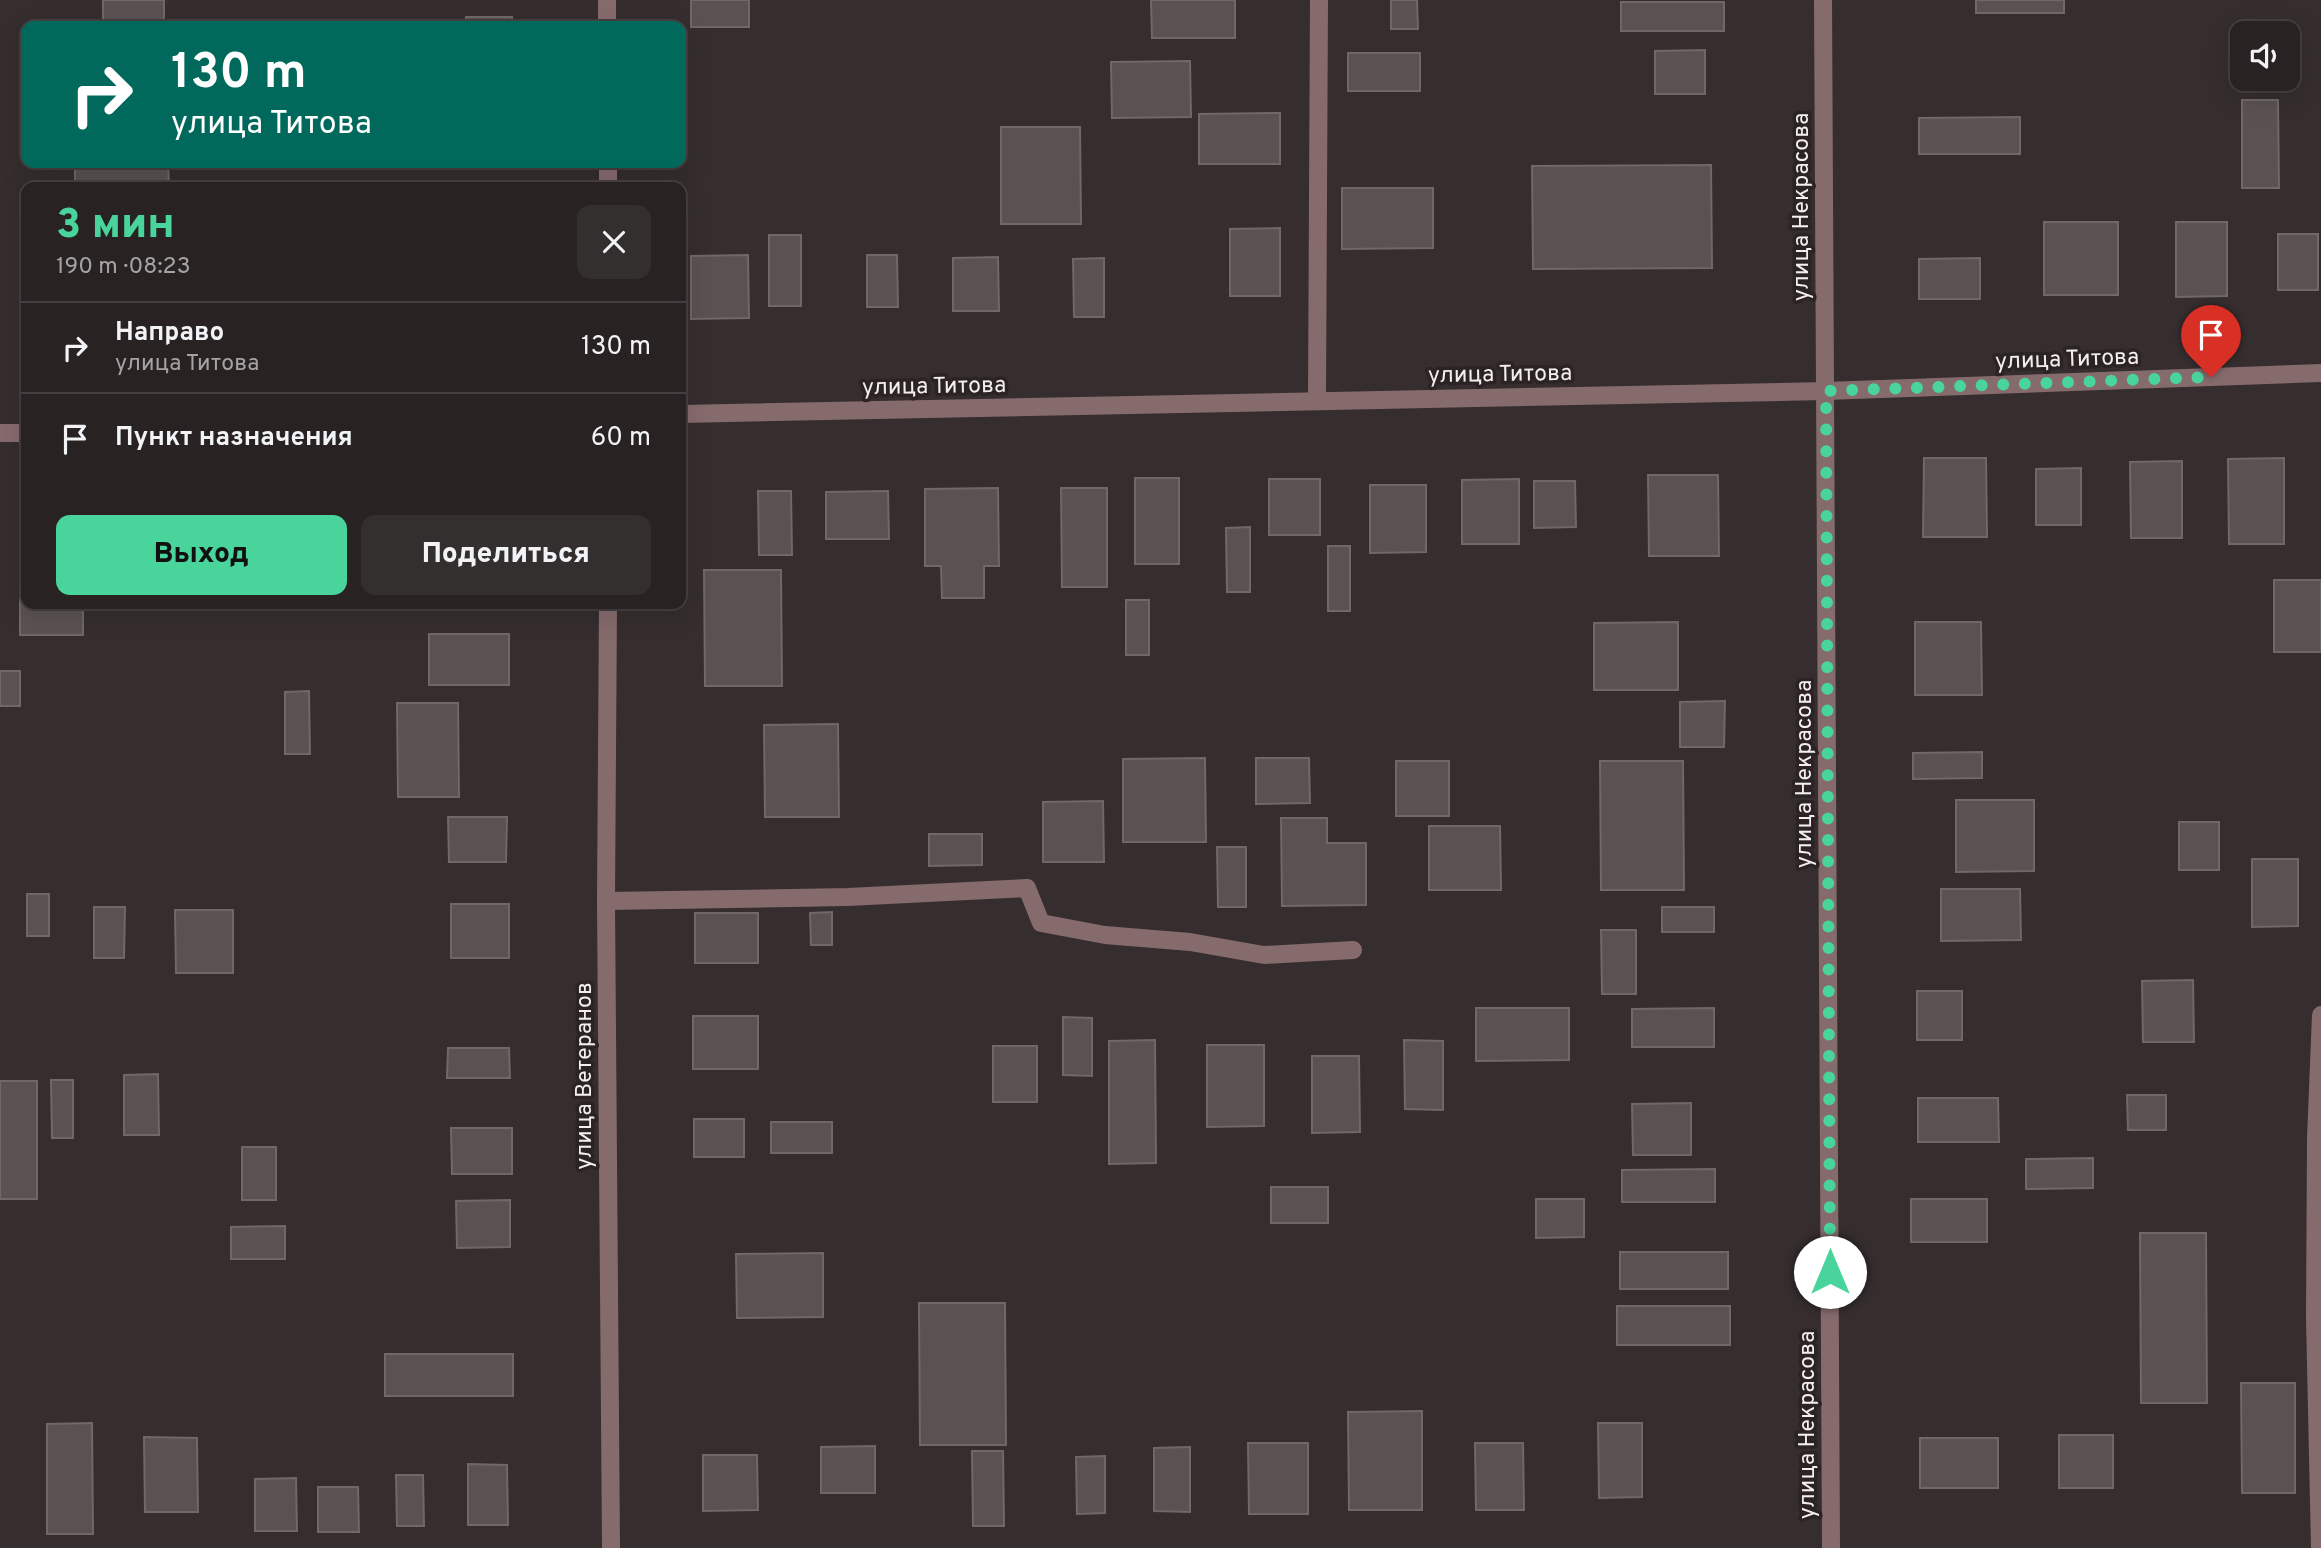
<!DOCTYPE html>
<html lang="ru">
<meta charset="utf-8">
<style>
body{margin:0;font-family:Overpass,sans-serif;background:#342f2f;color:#f1f3f6;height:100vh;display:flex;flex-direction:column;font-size:26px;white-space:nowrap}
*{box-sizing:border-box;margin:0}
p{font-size:23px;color:#a5a4a5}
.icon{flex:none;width:38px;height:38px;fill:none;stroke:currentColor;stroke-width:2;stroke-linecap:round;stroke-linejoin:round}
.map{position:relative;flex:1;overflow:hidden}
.sheet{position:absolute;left:21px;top:182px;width:665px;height:427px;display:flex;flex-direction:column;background:#282222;border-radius:14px;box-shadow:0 7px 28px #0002,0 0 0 2px #443f40}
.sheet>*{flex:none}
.banner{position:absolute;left:21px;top:21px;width:665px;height:147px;border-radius:14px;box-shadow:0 7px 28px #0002,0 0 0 2px #443f40;background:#00695c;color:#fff;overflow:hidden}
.controls{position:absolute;left:2230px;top:21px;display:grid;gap:14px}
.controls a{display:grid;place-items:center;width:70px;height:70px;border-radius:14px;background:#282222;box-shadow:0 7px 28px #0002,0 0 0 2px #443f40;font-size:35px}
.pin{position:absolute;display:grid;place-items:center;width:60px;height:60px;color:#fff;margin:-72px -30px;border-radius:50% 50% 50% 0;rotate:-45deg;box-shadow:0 0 7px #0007}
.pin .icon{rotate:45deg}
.me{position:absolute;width:77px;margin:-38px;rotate:0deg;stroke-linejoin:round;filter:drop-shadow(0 0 5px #0008)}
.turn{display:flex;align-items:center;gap:24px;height:147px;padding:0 35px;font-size:32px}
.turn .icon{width:91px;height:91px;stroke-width:2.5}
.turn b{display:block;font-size:49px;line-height:60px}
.round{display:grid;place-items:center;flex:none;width:74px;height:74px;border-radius:14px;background:#342f2f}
.head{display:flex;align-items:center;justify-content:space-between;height:119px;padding:0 35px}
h1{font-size:42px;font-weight:800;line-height:52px;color:#49d49c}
.primary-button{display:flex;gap:14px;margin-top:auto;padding:14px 35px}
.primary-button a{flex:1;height:80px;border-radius:14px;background:#49d49c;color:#111;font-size:28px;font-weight:800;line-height:80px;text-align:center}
.primary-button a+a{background:#342f2f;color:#f1f3f6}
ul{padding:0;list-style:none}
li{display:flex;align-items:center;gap:21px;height:91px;padding:0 35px;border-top:2px solid #443f40}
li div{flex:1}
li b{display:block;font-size:26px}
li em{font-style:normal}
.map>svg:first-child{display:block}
.building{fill:#5a5152;stroke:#706767;stroke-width:2}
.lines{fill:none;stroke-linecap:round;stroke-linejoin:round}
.lane{stroke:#866b6d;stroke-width:18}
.street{stroke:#866b6d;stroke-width:18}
.route{stroke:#49d49c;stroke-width:12;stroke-dasharray:0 21.6}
.labels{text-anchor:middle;stroke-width:7;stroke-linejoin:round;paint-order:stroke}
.street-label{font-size:23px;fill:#f4eeef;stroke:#2b2324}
</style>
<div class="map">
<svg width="2321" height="1548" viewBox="0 0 2321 1548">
<rect width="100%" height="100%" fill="#352d2e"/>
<g class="building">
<rect x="103" y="0" width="61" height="26"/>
<rect x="691" y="0" width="58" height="27"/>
<polygon points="1151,0 1235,0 1235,38 1152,38"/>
<polygon points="1391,0 1417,0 1418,29 1391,29"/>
<rect x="1976" y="0" width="88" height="13"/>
<rect x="1621" y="2" width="103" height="29"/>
<rect x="466" y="17" width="46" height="9"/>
<polygon points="1705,50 1705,94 1655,94 1655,51"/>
<rect x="1348" y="53" width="72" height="38"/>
<polygon points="1190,61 1191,117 1112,118 1111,62"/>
<polygon points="2242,100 2278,100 2279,188 2242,188"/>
<polygon points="1280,113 1280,164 1199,164 1199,114"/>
<polygon points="2020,117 2020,154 1919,154 1919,118"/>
<polygon points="1001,127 1080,127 1081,224 1001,224"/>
<polygon points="75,163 168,163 169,187 75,187"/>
<polygon points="1711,165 1712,268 1533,269 1532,166"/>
<polygon points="1342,188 1433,188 1433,248 1342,249"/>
<rect x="2044" y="222" width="74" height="73"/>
<polygon points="2176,222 2227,222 2227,296 2176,297"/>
<polygon points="1280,228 1280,296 1230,296 1230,229"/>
<rect x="2278" y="234" width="40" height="56"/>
<rect x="769" y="235" width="32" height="71"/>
<polygon points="748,255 749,318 691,319 691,256"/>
<polygon points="867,255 897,255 898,307 867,307"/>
<polygon points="998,257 999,311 953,311 953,258"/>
<polygon points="1104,258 1104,317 1074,317 1073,259"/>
<polygon points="1980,258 1980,299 1919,299 1919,259"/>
<polygon points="1924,458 1986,458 1987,537 1923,537"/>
<polygon points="2284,458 2284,544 2229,544 2228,459"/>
<polygon points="2182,461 2182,538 2131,538 2130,462"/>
<polygon points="2081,468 2081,525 2036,525 2036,469"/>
<polygon points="1648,475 1718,475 1719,556 1649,556"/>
<rect x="1135" y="478" width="44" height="86"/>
<rect x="1269" y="479" width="51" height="56"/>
<polygon points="1519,479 1519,544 1462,544 1462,480"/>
<polygon points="1534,481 1575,481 1576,527 1534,528"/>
<polygon points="1370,485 1426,485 1426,552 1370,553"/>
<polygon points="998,488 999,566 984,566 984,598 942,598 941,566 925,566 925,489"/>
<polygon points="1061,488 1107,488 1107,587 1062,587"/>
<polygon points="758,491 791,491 792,555 759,555"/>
<polygon points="888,491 889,539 826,539 826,492"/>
<polygon points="1250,527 1250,592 1227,592 1226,528"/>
<rect x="1328" y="546" width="22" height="65"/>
<polygon points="20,558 26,558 26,604 83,604 83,635 20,635"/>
<polygon points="704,570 781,570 782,686 705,686"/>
<rect x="2274" y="580" width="47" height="72"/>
<rect x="1126" y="600" width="23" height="55"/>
<polygon points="1678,622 1678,690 1594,690 1594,623"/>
<polygon points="1915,622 1981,622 1982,695 1915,695"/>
<rect x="429" y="634" width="80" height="51"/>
<rect x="0" y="671" width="20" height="35"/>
<polygon points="309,691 310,754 285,754 285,692"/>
<polygon points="1725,701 1724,747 1680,747 1680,702"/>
<polygon points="397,703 458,703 459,797 398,797"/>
<polygon points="838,724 839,817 765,817 764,725"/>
<polygon points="1982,752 1982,778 1913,779 1913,753"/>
<polygon points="1205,758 1206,842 1123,842 1123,759"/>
<polygon points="1256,758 1309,758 1310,803 1256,804"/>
<rect x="1396" y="761" width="53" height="55"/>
<polygon points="1600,761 1683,761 1684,890 1601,890"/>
<polygon points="1956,800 2034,800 2034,871 1956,872"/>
<polygon points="1103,801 1104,862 1043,862 1043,802"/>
<polygon points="448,817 507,817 506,862 449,862"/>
<polygon points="1281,818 1327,818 1327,843 1366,843 1366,905 1282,906"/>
<rect x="2179" y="822" width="40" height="48"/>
<polygon points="1429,826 1500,826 1501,890 1429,890"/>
<polygon points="929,834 982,834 982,865 929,866"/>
<polygon points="1217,847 1246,847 1246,907 1218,907"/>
<polygon points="2252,859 2298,859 2298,926 2252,927"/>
<polygon points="1941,889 2020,889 2021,940 1941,941"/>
<rect x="27" y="894" width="22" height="42"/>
<rect x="451" y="904" width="58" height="54"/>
<polygon points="94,907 125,907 124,958 94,958"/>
<rect x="1662" y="907" width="52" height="25"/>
<polygon points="175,910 233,910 233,973 176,973"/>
<polygon points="832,912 832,945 811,945 810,913"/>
<rect x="695" y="913" width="63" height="50"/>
<polygon points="1601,930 1636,930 1636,994 1602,994"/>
<polygon points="2193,980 2194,1042 2143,1042 2142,981"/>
<rect x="1917" y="991" width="45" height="49"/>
<polygon points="1476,1008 1569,1008 1569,1060 1476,1061"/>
<polygon points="1714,1008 1714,1047 1632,1047 1632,1009"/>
<rect x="693" y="1016" width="65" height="53"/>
<polygon points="1063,1017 1092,1018 1092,1076 1063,1075"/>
<polygon points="1155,1040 1156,1163 1109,1164 1109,1041"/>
<polygon points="1404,1040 1443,1041 1443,1110 1405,1109"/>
<polygon points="1207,1045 1264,1045 1264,1126 1207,1127"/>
<rect x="993" y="1046" width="44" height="56"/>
<polygon points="448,1048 509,1048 510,1078 447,1078"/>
<polygon points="1312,1056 1359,1056 1360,1132 1312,1133"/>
<polygon points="158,1074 159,1135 124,1135 124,1075"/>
<polygon points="51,1080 73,1080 73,1138 52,1138"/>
<rect x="0" y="1081" width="37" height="118"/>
<polygon points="2127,1095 2166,1095 2166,1130 2128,1130"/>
<polygon points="1918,1098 1998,1098 1999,1142 1918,1142"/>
<polygon points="1691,1103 1691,1155 1633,1155 1632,1104"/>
<rect x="694" y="1119" width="50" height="38"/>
<rect x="771" y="1122" width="61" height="31"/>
<polygon points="451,1128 512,1128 512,1174 452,1174"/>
<rect x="242" y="1147" width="34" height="53"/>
<polygon points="2093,1158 2093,1188 2026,1189 2026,1159"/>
<polygon points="1715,1169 1715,1202 1622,1202 1622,1170"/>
<rect x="1271" y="1187" width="57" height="36"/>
<polygon points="1536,1199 1584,1199 1584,1237 1536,1238"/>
<rect x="1911" y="1199" width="76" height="43"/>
<polygon points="510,1200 510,1247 457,1248 456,1201"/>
<polygon points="285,1226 285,1259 231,1259 231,1227"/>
<polygon points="2140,1233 2206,1233 2207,1403 2141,1403"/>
<rect x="1620" y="1252" width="108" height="37"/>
<polygon points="823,1253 823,1317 737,1318 736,1254"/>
<polygon points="919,1303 1005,1303 1006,1445 920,1445"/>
<rect x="1617" y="1306" width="113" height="39"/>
<rect x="385" y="1354" width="128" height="42"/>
<polygon points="2241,1383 2295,1383 2295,1493 2242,1493"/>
<polygon points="1422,1411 1422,1510 1349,1510 1348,1412"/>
<polygon points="92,1423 93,1534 47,1534 47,1424"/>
<polygon points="1598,1423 1642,1423 1642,1497 1599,1498"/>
<rect x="2059" y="1435" width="54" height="53"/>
<polygon points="144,1437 197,1438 198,1512 145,1512"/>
<rect x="1920" y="1438" width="78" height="50"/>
<polygon points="1248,1443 1308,1443 1308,1514 1249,1514"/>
<polygon points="1475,1443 1523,1443 1524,1510 1476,1510"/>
<polygon points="875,1446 875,1493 821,1493 821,1447"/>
<polygon points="1190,1447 1190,1512 1154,1511 1154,1448"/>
<polygon points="972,1451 1003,1451 1004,1526 973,1526"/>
<polygon points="703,1455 757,1455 758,1510 703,1511"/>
<polygon points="1105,1456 1105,1513 1077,1514 1076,1457"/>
<polygon points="468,1464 507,1465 508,1525 468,1525"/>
<polygon points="396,1475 423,1475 424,1526 397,1526"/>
<polygon points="296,1478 297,1531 255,1531 255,1479"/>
<polygon points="318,1487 358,1487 359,1532 318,1532"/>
</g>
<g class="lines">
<g class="lane">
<polyline points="1317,401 1319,0"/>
<polyline points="606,901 848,897 1027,888 1041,923 1105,935 1190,942 1264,955 1353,950"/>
<polyline points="2320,1548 2315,1318 2316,1138 2321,1015"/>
</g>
<g class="street">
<polyline points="607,0 607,26"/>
<polyline points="1823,0 1831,1548"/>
<polyline points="608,163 608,187"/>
<polyline points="681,414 1826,391 2321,373"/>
<polyline points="0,433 26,433"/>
<polyline points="608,604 606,901 611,1548"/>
</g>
</g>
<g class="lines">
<polyline class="route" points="1830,1272 1826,391 2211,377"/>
</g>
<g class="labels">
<g class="street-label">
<text transform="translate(1800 207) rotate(-90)" y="8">улица Некрасова</text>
<text transform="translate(2067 358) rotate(-2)" y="8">улица Титова</text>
<text transform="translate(1500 373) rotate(-1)" y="8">улица Титова</text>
<text transform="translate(934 385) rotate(-1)" y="8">улица Титова</text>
<text transform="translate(1803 774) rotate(-90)" y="8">улица Некрасова</text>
<text transform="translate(583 1076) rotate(-90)" y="8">улица Ветеранов</text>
<text transform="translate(1806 1425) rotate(-90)" y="8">улица Некрасова</text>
</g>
</g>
</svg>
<div class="controls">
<a><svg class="icon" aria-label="sound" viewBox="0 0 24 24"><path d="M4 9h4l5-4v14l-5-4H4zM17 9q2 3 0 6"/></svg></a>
</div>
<div class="pin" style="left:2211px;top:377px;background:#d93025"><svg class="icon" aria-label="arrive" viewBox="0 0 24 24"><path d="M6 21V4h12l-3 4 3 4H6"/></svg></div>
<svg class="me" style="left:1830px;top:1272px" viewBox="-20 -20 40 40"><circle r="19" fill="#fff"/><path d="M0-13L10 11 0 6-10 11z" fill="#49d49c"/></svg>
<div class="banner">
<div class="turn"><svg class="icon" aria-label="right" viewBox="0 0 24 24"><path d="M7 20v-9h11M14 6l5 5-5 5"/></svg><div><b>130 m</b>улица Титова</div></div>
</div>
<section class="sheet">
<div class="head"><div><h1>3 мин</h1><p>190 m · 08:23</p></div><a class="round"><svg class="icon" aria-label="close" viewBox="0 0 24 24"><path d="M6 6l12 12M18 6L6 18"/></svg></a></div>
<ul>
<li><svg class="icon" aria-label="right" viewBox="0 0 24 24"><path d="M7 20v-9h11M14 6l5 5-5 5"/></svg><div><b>Направо</b><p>улица Титова</p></div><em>130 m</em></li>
<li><svg class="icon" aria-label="arrive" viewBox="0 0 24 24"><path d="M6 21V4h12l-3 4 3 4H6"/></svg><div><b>Пункт назначения</b></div><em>60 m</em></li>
</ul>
<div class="primary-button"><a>Выход</a><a>Поделиться</a></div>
</section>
</div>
